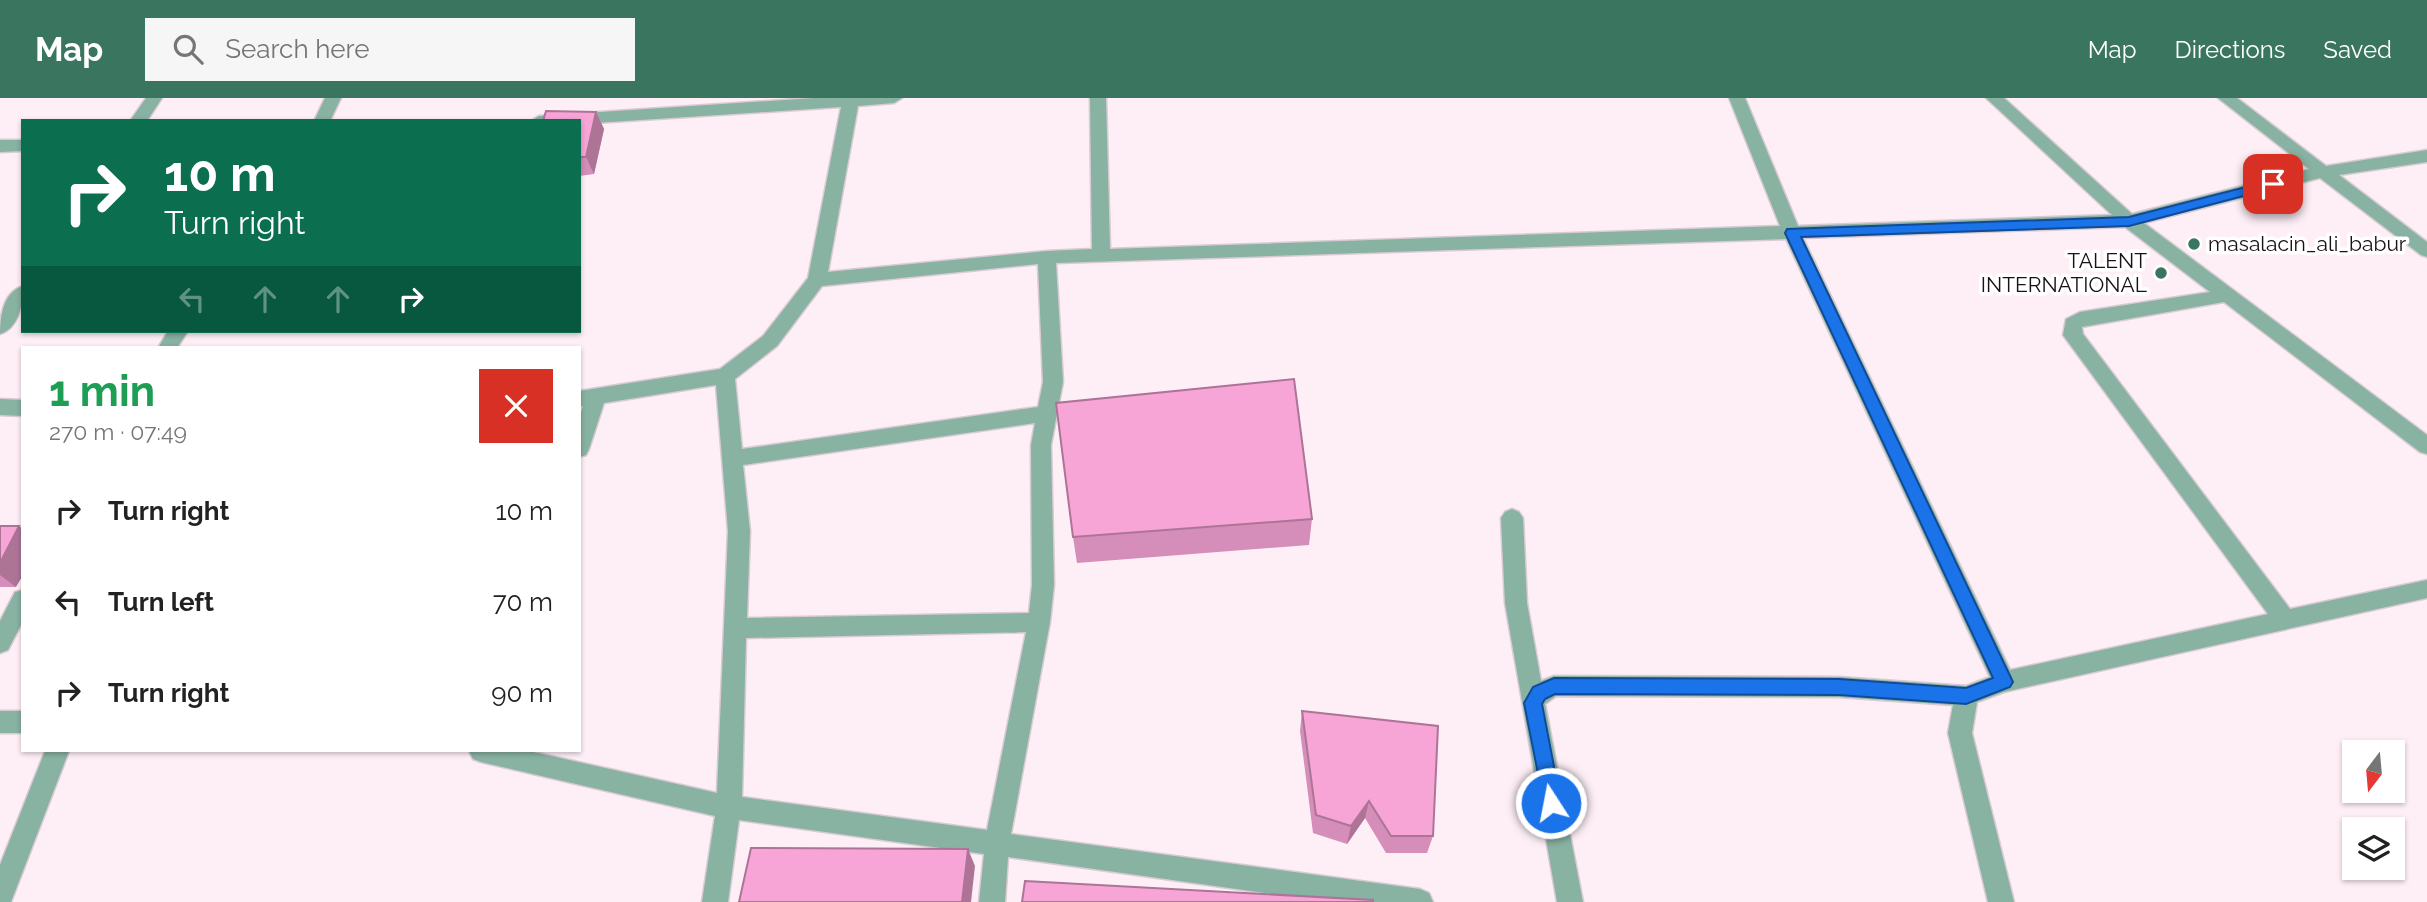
<!DOCTYPE html>
<meta charset="utf-8">
<style>
body{margin:0;font-family:Raleway,sans-serif;background:#f6f6f6;color:#222;height:100vh;display:flex;flex-direction:column;font-size:26px;white-space:nowrap}
*{box-sizing:border-box;margin:0}
p{font-size:23px;color:#767676}
.icon{flex:none;width:38px;height:38px;fill:none;stroke:currentColor;stroke-width:2;stroke-linecap:round;stroke-linejoin:round}
.map{position:relative;flex:1;overflow:hidden}
.panel{position:absolute;left:21px;top:248px;width:560px;height:406px;display:flex;flex-direction:column;background:#fff;border-radius:0px;box-shadow:0 2px 5px #0004}
.panel>*{flex:none}
.top-card{position:absolute;left:21px;top:21px;width:560px;height:214px;border-radius:0px;box-shadow:0 2px 5px #0004;background:#0b6e4f;color:#fff;overflow:hidden}
.needle{width:46px;rotate:196deg}
.controls{position:absolute;left:2342px;top:642px;display:grid;gap:14px}
.controls a{display:grid;place-items:center;width:63px;height:63px;border-radius:0px;background:#fff;box-shadow:0 2px 5px #0004;font-size:35px}
.pin{position:absolute;display:grid;place-items:center;width:60px;height:60px;color:#fff;margin:-30px;border-radius:14px;box-shadow:0 4px 10px #0006}
.me{position:absolute;width:77px;margin:-38px;rotate:349deg;stroke-linejoin:round;filter:drop-shadow(0 0 5px #0008)}
.turn{display:flex;align-items:center;gap:24px;height:147px;padding:0 28px;font-size:32px}
.turn .icon{width:91px;height:91px;stroke-width:2.5}
.turn b{display:block;font-size:49px;line-height:60px}
.lanes{display:flex;align-items:center;height:66px;padding:0 28px;background:#0003;justify-content:center;gap:35px;direction:ltr}
.lanes .off{opacity:.35}
.round{display:grid;place-items:center;flex:none;width:74px;height:74px;border-radius:0px;background:#f6f6f6}
.headline{display:flex;align-items:center;justify-content:space-between;height:119px;padding:0 28px}
h1{font-size:42px;font-weight:700;line-height:52px;color:#1e9e55}
ul{padding:0;list-style:none}
li{display:flex;align-items:center;gap:21px;height:91px;padding:0 28px}
li div{flex:1}
li b{display:block;font-size:26px}
li em{font-style:normal}
header{display:flex;align-items:center;gap:42px;box-sizing:border-box;height:98px;padding:0 35px;background:#3a755f;color:#fff}
header strong{font-size:33px}
nav{display:flex;gap:38px;margin-inline-start:auto;font-size:24px}
.search{width:490px;height:63px;background:#f6f6f6;display:flex;align-items:center;gap:18px;box-sizing:border-box;padding:0 24px;border-radius:0px;color:#767676;font-size:26px}
.map>svg:first-child{display:block}
.lines{fill:none;stroke-linecap:round;stroke-linejoin:round}
.minor-casing{stroke:#d9cbd3;stroke-width:3}
.minor{fill:#88b2a1;fill-rule:evenodd}
.wall{fill:#d48eb9}
.shaded-wall{fill:#ad7496}
.building{fill:#f7a5d7;stroke:#ad7496;stroke-width:2}
.route{fill:#1a73e8;stroke:#114b97;stroke-width:2}
.poi-dot{fill:#3a755f;stroke:#fff;stroke-width:2.5}
.labels{text-anchor:middle;stroke-width:7;stroke-linejoin:round;paint-order:stroke}
.poi-label{font-size:21px;fill:#181115;stroke:#fff;text-anchor:start}
</style>
<header>
<strong>Map</strong>
<div class="search"><svg class="icon" aria-label="search" viewBox="0 0 24 24"><circle cx="10" cy="10" r="6"/><path d="M15 15l6 6"/></svg>Search here</div>
<nav><a>Map</a><a>Directions</a><a>Saved</a></nav>
</header>
<div class="map">
<svg width="2427" height="804" viewBox="0 0 2427 804">
<rect width="100%" height="100%" fill="#feeff7"/>
<g class="lines">
<defs>
<g id="minor">
<polygon points="146,0 162,0 147,23 130,23"/>
<polygon points="325,0 341,0 330,23 314,23"/>
<path d="M814,0H902L894,5L858,8L828,174L1047,153L1092,151L1090,0H1106L1110,151L1780,128L1729,0H1745L1798,128L2112,117L1986,0H2004L2132,116L2309,71L2218,0H2237L2326,68L2427,52V64L2339,77L2427,144V159L2421,157L2320,80L2144,125L2427,337V356L2420,354L2224,204L2082,229L2083,236L2290,511L2427,482V500L2004,594L1977,604L1972,635L2014,804H1988L1948,635L1953,607L1839,599L1556,598L1545,606L1583,804H1557L1505,505L1501,420L1505,414L1512,411L1519,414L1523,420L1527,505L1541,583L1554,578L1839,579L1966,588L1990,579L1786,141L1056,165L1063,284L1051,347L1054,487L1050,524L1011,736L1420,791L1429,795L1433,804H1329L1008,759L1005,804H979L984,756L739,722L728,804H702L715,718L481,664L473,661L469,653H529L717,695L728,433L716,287L604,305L589,351L586,357L579,359V320L583,308L579,309V293L720,271L763,238L808,180L841,9L579,26V23H531L539,18ZM2125,129L2210,194L2080,214L2066,221L2063,237L2268,516L2010,572L1803,140ZM1038,166L1043,284L1038,309L742,351L735,281L777,248L822,188ZM1035,325L1031,347L1032,487L1029,515L747,520L750,433L743,367ZM1026,534L987,732L742,699L746,540Z"/>
<polygon points="0,42 23,42 23,53 0,54"/>
<path d="M23,188C23,206 19,230 0,236C0,219 3,194 23,188Z"/>
<polygon points="168,233 188,233 177,250 158,250"/>
<polygon points="0,301 23,302 23,318 0,317"/>
<polygon points="23,492 23,523 8,552 0,555 0,523 15,494"/>
<rect x="0" y="613" width="23" height="22"/>
<polygon points="45,653 69,653 11,804 0,804 0,767"/>
</g>
</defs>
<use href="#minor" class="minor-casing"/>
<use href="#minor" class="minor"/>
</g>
<g class="wall">
<polygon points="596,14 604,31 594,76 579,78 579,23"/>
<polygon points="1312,421 1309,447 1077,465 1073,439"/>
<polygon points="0,428 16,489 0,489"/>
<polygon points="1302,613 1433,738 1427,755 1386,755 1365,720 1347,746 1313,735 1300,633"/>
</g>
<g class="shaded-wall">
<polygon points="596,14 604,31 594,76 586,59"/>
<polygon points="19,428 23,431 23,477 16,489 0,477 0,465"/>
<polygon points="1369,703 1365,720 1347,746 1351,728"/>
<polygon points="968,751 975,768 971,804 962,804"/>
</g>
<g class="building">
<polygon points="546,13 596,14 586,59 579,59 579,23 543,23"/>
<polygon points="1294,281 1312,421 1073,439 1056,305"/>
<polygon points="0,428 19,428 0,465"/>
<polygon points="1302,613 1438,628 1433,738 1391,738 1369,703 1351,728 1316,717"/>
<polygon points="751,750 968,751 962,804 739,804"/>
<polygon points="1025,783 1373,802 1373,804 1022,804"/>
</g>
<polygon class="route" points="2273,82 2278,83 2278,89 2129,128 1801,139 2013,584 2010,589 1966,606 1839,597 1555,596 1545,601 1542,606 1561,705 1558,711 1551,713 1545,711 1524,605 1533,589 1554,580 1839,581 1966,590 1993,580 1785,135 1787,131 2129,119"/>
<g class="poi-dot">
<circle cx="2194" cy="146" r="7"/>
<circle cx="2161" cy="175" r="7"/>
</g>
<g class="labels">
<g class="poi-label">
<text x="2208" y="153">masalacin_ali_babur</text>
<text x="2147" y="170" text-anchor="end">TALENT<tspan x="2147" dy="24">INTERNATIONAL</tspan></text>
</g>
</g>
</svg>
<div class="controls">
<a><svg class="needle" viewBox="-14 -14 28 28"><path d="M0-13l5 13h-10z" fill="#e53935"/><path d="M0 13l5-13h-10z" fill="#767676"/></svg></a>
<a><svg class="icon" aria-label="layers" viewBox="0 0 24 24"><path d="M12 4l9 5-9 5-9-5zM3 14l9 5 9-5"/></svg></a>
</div>
<div class="pin" style="left:2273px;top:86px;background:#d93025"><svg class="icon" aria-label="arrive" viewBox="0 0 24 24"><path d="M6 21V4h12l-3 4 3 4H6"/></svg></div>
<svg class="me" style="left:1551px;top:705px" viewBox="-20 -20 40 40"><circle r="17" fill="#1a73e8" stroke="#fff" stroke-width="3"/><path d="M0-11L8 9 0 5-8 9z" fill="#fff"/></svg>
<div class="top-card">
<div class="turn"><svg class="icon" aria-label="right" viewBox="0 0 24 24"><path d="M7 20v-9h11M14 6l5 5-5 5"/></svg><div><b>10 m</b>Turn right</div></div>
<div class="lanes"><svg class="icon off" aria-label="left" viewBox="0 0 24 24"><path d="M17 20v-9H6M10 6l-5 5 5 5"/></svg><svg class="icon off" aria-label="ahead" viewBox="0 0 24 24"><path d="M12 20V5M6 11l6-6 6 6"/></svg><svg class="icon off" aria-label="ahead" viewBox="0 0 24 24"><path d="M12 20V5M6 11l6-6 6 6"/></svg><svg class="icon" aria-label="right" viewBox="0 0 24 24"><path d="M7 20v-9h11M14 6l5 5-5 5"/></svg></div>
</div>
<section class="panel">
<div class="headline"><div><h1>1 min</h1><p>270 m · 07:49</p></div><a class="round" style="background:#d93025;color:#fff"><svg class="icon" aria-label="close" viewBox="0 0 24 24"><path d="M6 6l12 12M18 6L6 18"/></svg></a></div>
<ul>
<li><svg class="icon" aria-label="right" viewBox="0 0 24 24"><path d="M7 20v-9h11M14 6l5 5-5 5"/></svg><div><b>Turn right</b></div><em>10 m</em></li>
<li><svg class="icon" aria-label="left" viewBox="0 0 24 24"><path d="M17 20v-9H6M10 6l-5 5 5 5"/></svg><div><b>Turn left</b></div><em>70 m</em></li>
<li><svg class="icon" aria-label="right" viewBox="0 0 24 24"><path d="M7 20v-9h11M14 6l5 5-5 5"/></svg><div><b>Turn right</b></div><em>90 m</em></li>
</ul>
</section>
</div>
